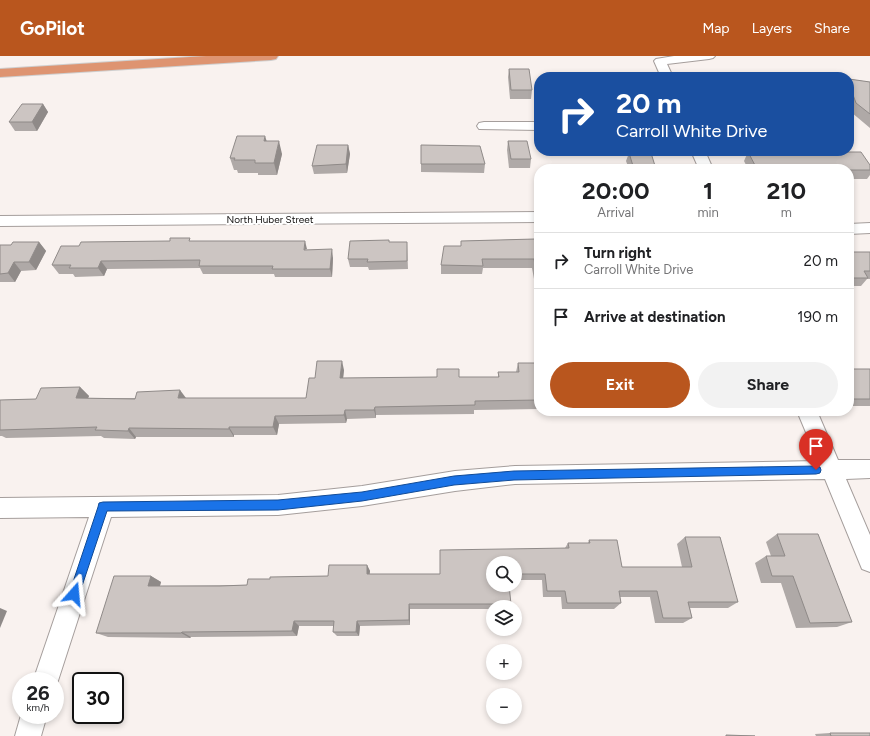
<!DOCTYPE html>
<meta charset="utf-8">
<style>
body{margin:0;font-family:Figtree,sans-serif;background:#f2f2f2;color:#202124;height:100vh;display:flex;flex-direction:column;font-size:15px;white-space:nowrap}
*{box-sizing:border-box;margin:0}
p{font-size:13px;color:#757577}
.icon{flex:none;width:22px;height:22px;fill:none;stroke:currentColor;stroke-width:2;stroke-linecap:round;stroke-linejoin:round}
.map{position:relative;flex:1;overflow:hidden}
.drawer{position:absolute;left:534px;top:108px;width:320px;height:252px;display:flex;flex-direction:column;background:#fff;border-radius:16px;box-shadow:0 2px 6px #0003}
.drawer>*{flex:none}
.top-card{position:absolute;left:534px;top:16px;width:320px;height:84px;border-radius:16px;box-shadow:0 2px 6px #0003;background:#1a4fa0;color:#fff;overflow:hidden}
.controls{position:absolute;left:486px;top:500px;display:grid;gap:8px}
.controls a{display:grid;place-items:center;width:36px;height:36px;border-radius:50%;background:#fff;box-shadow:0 2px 6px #0003;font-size:20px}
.speed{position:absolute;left:12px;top:616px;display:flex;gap:8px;font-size:20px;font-weight:700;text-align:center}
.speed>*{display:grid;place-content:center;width:52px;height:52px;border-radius:50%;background:#fff;box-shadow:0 2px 6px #0003;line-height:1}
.speed small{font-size:10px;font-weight:400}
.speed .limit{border:2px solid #111;border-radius:6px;background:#fff;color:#111}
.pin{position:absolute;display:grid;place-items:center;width:34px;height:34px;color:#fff;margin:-41px -17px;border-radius:50% 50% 50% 0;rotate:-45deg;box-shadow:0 0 4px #0007}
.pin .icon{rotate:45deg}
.me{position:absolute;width:44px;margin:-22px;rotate:18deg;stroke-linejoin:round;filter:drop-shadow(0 0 3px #0008)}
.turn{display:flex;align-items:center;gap:14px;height:84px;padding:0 16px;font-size:18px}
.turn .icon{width:52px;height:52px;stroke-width:2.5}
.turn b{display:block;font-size:28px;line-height:34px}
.eta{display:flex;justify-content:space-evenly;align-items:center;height:68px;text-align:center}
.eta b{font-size:24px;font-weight:700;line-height:28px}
.primary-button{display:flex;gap:8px;margin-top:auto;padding:8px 16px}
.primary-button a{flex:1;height:46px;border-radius:24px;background:#b9561e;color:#fff;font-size:16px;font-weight:700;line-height:46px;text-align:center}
.primary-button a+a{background:#f2f2f2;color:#202124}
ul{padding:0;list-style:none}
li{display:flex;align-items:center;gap:12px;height:56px;padding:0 16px;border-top:1px solid #e0e0e0}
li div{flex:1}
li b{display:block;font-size:15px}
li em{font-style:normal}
header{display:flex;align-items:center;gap:24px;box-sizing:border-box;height:56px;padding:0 20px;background:#b9561e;color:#fff}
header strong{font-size:19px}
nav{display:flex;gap:22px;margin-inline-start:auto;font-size:14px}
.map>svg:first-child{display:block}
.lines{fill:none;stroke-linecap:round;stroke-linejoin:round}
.street-casing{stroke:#a59e9c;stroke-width:2}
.highway-casing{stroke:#cfcfcf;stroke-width:2}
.street{fill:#fff;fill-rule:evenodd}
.highway{fill:#de9471;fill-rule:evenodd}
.wall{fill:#afa9a7}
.shaded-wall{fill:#8f8a88}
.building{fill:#ccc5c2;stroke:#8f8a88}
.route{fill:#1a73e8;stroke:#114b97}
.labels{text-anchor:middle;stroke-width:4;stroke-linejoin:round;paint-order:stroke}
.far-street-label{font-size:10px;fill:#110f0e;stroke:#fff}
</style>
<header>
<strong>GoPilot</strong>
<nav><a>Map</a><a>Layers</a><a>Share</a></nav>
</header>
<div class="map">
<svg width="870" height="680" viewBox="0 0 870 680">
<rect width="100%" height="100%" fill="#f9f2ef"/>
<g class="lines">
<defs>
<g id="street">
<polygon points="674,0 715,0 713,2 709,3 667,8 673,21 661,21 654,5 656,3"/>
<polygon points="484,66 539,66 539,74 479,73 477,70 479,67"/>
<polygon points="691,95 705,95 713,113 699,113"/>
<polygon points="539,156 539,166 0,170 0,160"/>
<polygon points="870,167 870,177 849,178 849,168"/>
<polygon points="797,355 817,355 838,404 870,404 870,422 846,423 870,479 870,516 862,513 825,423 515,428 455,435 362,450 278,459 111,461 55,634 55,625 33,625 89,461 0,462 0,442 278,439 362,430 455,415 515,410 818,405"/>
<polygon points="21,659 47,659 41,680 15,680"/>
</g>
<polygon id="highway" points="206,0 278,0 276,3 271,4 0,21 0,13"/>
</defs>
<use href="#street" class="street-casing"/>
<use href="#highway" class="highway-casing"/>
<use href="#street" class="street"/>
<use href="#highway" class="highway"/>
</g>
<g class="wall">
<polygon points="509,13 532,34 531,43 510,43 508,21"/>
<polygon points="849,23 870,26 870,72 851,56 849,51"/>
<polygon points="43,48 48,56 37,75 15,75 9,66"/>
<polygon points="267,85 282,98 277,119 258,119 258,117 238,117 237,114 234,114 230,102"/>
<polygon points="508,85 531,103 530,112 509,112 507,94"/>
<polygon points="348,89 350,98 347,117 314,118 312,110"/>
<polygon points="748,96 870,109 870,119 867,123 849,123 849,113 748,113 744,105"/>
<polygon points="629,97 656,113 629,113 626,105"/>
<polygon points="421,108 485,108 484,117 421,116"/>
<polygon points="535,181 539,181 539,223 534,223 532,212 483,212 482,218 441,218 441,209 461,190 461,185 534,183"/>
<polygon points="191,185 307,194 333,202 332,221 275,221 274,218 203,218 200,212 107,213 104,220 75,221 73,218 59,218 52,209 79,190"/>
<polygon points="39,186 46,195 36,214 21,215 15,226 0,226 0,189 11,189"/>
<polygon points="389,186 407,186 408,213 369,214 368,211 350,211 348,203"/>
<polygon points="849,196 870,196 870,223 867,223 861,230 849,230"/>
<polygon points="518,307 539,307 539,353 474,354 474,358 376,359 376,362 347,363 346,367 279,368 277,379 234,379 234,381 136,381 135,383 104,382 101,380 6,382 2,380 0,380 0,344 36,343 80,331 89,340 88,342 306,342 315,322 344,314 343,322 498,321 498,316 516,316"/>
<rect x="849" y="313" width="21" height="37"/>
<polygon points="777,478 852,566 837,571 796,572 781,527 761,527 755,507 766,500 771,500 766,486"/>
<polygon points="685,481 738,546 728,552 690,552 692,562 683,567 655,567 650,541 620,541 621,547 614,553 562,553 561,541 543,541 542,524 515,524 515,507 493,507 511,548 509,551 493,551 493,553 410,553 410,569 360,570 359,580 337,580 333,576 334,570 299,570 297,580 191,581 190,582 108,581 96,577 151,520 161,526 160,530 247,529 270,523 328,520 367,509 370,515 369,518 440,518 565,492 568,487 588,487 589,484 622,511 682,511 677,488"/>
<polygon points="830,677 870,680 816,680 815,678"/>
</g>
<g class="shaded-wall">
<polygon points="43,48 48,56 37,75 32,66"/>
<polygon points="265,80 269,92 264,85"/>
<polygon points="279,85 282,98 277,119 274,107"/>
<polygon points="348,89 350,98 347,117 346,108"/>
<polygon points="305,185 307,193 304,194"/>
<polygon points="39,186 46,195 36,214 29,206"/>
<polygon points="332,193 333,202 332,221 330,213"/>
<polygon points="101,205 107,213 104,220 98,212"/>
<polygon points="14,206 21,215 15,226 8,217"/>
<polygon points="342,305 344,314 342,331 340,322"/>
<polygon points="80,331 89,340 84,351 76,342"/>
<polygon points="180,334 186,342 178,342"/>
<polygon points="375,351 376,359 376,362 374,354"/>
<polygon points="345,354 347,363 346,367 344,359"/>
<polygon points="275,360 279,368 277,379 273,371"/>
<polygon points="229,371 234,379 234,381 229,373"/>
<polygon points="129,372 136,381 135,383 128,375"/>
<polygon points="367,509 370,515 369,525 367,518"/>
<polygon points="151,520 161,526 158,536 148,530"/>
<polygon points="409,548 410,553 410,569 409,564"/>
<polygon points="0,552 7,555 0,572"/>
<polygon points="294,565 299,570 297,580 292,575"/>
<polygon points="357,565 360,570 359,580 356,576"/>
<polygon points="182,576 191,581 190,582 181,577"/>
</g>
<g class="building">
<polygon points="509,13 529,13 532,34 511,34"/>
<polygon points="849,23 870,26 870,58 856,47 849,28"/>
<polygon points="22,48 43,48 32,66 9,66"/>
<polygon points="237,80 265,80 264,85 279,85 274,107 255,107 255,104 234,104 235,102 230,102"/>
<polygon points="508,85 527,85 531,103 511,103"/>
<polygon points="317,89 348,89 346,108 312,110"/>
<polygon points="421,89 480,90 485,108 421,108"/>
<polygon points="748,96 861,96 870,109 870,114 849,114 849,113 757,113"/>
<polygon points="629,97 651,97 656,113 634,113"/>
<polygon points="535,181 539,181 539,215 536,215 534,203 482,203 483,210 441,209 444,190 461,190 461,185 535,183"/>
<polygon points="170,182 190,182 189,185 305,185 304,194 332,193 330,213 272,213 273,210 199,210 200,204 101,205 98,212 69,212 71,209 52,209 61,190 79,190 81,186 170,185"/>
<polygon points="389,184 389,186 407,186 407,205 367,206 368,203 348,203 350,185"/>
<polygon points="13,186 39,186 29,206 14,206 8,217 0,218 0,189 11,189"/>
<polygon points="849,196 870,196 870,215 864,215 868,222 849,222"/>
<polygon points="317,305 342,305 340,322 437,321 437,313 459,313 459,321 499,321 498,316 519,316 518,307 539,307 539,344 475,345 475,349 375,351 374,354 345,354 344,359 275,360 273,371 229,371 229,373 129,372 128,375 95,374 97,371 0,374 0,344 36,343 41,332 80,331 76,342 135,343 137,336 180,334 178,342 306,342 309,322 315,322"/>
<polygon points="849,313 870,313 870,343 852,343 849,336"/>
<polygon points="777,478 818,478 852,566 810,567 793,520 772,520 766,500 785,500"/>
<polygon points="685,481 720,481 738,546 688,546 692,562 663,562 657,535 619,535 621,547 567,547 565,535 547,535 545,518 515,518 515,507 493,507 493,529 509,529 511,548 409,548 409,564 357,565 356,576 333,576 334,565 294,565 292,575 182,576 181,577 96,577 114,520 151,520 148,530 220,530 247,529 248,523 270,523 270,521 328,520 329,509 367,509 367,518 440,518 440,494 569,492 568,487 590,487 589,484 617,484 622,511 692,511"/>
<polygon points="830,677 870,677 870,680 831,680"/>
<polygon points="726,679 755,680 726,680"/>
</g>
<polygon class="route" points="816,410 820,411 821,414 820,417 816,418 514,424 454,429 362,445 278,454 107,455 78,542 74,543 70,542 69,538 98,451 99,447 103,446 278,444 362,436 454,420 514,415"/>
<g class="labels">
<g class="far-street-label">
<text x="270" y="167">North Huber Street</text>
</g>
</g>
</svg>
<div class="controls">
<a><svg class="icon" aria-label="search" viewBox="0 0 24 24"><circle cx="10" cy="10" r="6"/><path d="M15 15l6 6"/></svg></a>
<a><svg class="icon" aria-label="layers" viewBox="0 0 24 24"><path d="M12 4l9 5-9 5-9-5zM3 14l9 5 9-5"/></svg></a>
<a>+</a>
<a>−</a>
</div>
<div class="speed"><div>26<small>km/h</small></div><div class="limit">30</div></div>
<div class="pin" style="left:816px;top:414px;background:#d93025"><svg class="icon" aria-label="arrive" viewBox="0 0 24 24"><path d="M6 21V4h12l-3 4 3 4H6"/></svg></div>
<svg class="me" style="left:74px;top:538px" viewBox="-20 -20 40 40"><path d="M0-17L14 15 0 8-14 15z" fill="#1a73e8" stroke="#fff" stroke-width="4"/></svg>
<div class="top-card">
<div class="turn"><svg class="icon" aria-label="right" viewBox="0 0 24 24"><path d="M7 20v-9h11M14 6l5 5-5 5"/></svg><div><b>20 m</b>Carroll White Drive</div></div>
</div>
<section class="drawer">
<div class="eta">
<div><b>20:00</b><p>Arrival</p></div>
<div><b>1</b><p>min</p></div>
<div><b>210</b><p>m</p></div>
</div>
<ul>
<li><svg class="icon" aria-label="right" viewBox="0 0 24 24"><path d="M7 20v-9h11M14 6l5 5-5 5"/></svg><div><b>Turn right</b><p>Carroll White Drive</p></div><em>20 m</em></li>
<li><svg class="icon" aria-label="arrive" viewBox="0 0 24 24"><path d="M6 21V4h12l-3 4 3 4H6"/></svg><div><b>Arrive at destination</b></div><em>190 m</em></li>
</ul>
<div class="primary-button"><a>Exit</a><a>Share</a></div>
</section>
</div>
